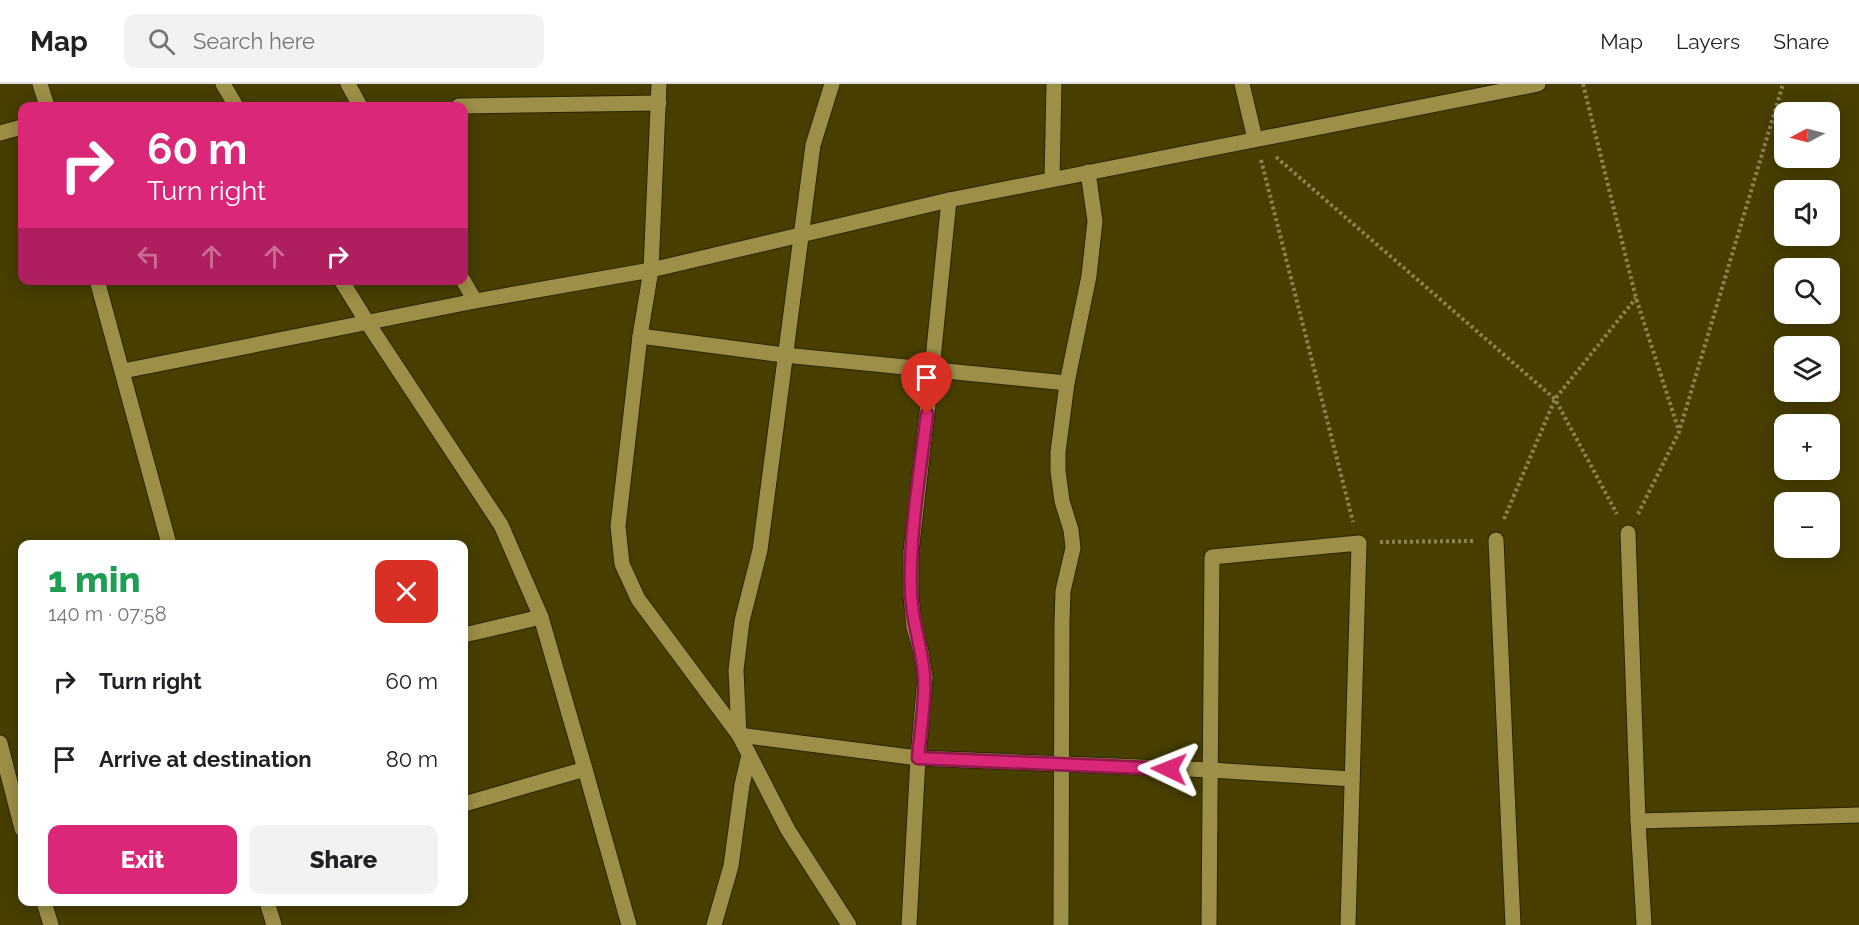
<!DOCTYPE html>
<meta charset="utf-8">
<style>
body{margin:0;font-family:Raleway,sans-serif;background:#f2f2f2;color:#202124;height:100vh;display:flex;flex-direction:column;font-size:22px;white-space:nowrap}
*{box-sizing:border-box;margin:0}
p{font-size:20px;color:#757577}
.icon{flex:none;width:33px;height:33px;fill:none;stroke:currentColor;stroke-width:2;stroke-linecap:round;stroke-linejoin:round}
.map{position:relative;flex:1;overflow:hidden}
.details{position:absolute;left:18px;top:456px;width:450px;height:366px;display:flex;flex-direction:column;background:#fff;border-radius:12px;box-shadow:0 3px 15px #0003}
.details>*{flex:none}
.guide{position:absolute;left:18px;top:18px;width:450px;height:183px;border-radius:12px;box-shadow:0 3px 15px #0003;background:#db2777;color:#fff;overflow:hidden}
.needle{width:39px;rotate:263deg}
.buttons{position:absolute;left:1774px;top:18px;display:grid;gap:12px}
.buttons a{display:grid;place-items:center;width:66px;height:66px;border-radius:12px;background:#fff;box-shadow:0 3px 15px #0003;font-size:30px}
.pin{position:absolute;display:grid;place-items:center;width:51px;height:51px;color:#fff;margin:-62px -26px;border-radius:50% 50% 50% 0;rotate:-45deg;box-shadow:0 0 6px #0007}
.pin .icon{rotate:45deg}
.me{position:absolute;width:66px;margin:-33px;rotate:272deg;stroke-linejoin:round;filter:drop-shadow(0 0 4px #0008)}
.turn{display:flex;align-items:center;gap:21px;height:126px;padding:0 30px;font-size:27px}
.turn .icon{width:78px;height:78px;stroke-width:2.5}
.turn b{display:block;font-size:42px;line-height:51px}
.lanes{display:flex;align-items:center;height:57px;padding:0 30px;background:#0003;justify-content:center;gap:30px;direction:ltr}
.lanes .off{opacity:.35}
.round{display:grid;place-items:center;flex:none;width:63px;height:63px;border-radius:12px;background:#f2f2f2}
.summary{display:flex;align-items:center;justify-content:space-between;height:102px;padding:0 30px}
h1{font-size:36px;font-weight:800;line-height:45px;color:#1e9e55}
.primary-button{display:flex;gap:12px;margin-top:auto;padding:12px 30px}
.primary-button a{flex:1;height:69px;border-radius:12px;background:#db2777;color:#fff;font-size:24px;font-weight:800;line-height:69px;text-align:center}
.primary-button a+a{background:#f2f2f2;color:#202124}
ul{padding:0;list-style:none}
li{display:flex;align-items:center;gap:18px;height:78px;padding:0 30px}
li div{flex:1}
li b{display:block;font-size:22px}
li em{font-style:normal}
header{display:flex;align-items:center;gap:36px;box-sizing:border-box;height:84px;padding:0 30px;background:#fff;border-bottom:2px solid #e0e0e0}
header strong{font-size:28px}
nav{display:flex;gap:33px;margin-inline-start:auto;font-size:21px}
.search{width:420px;height:54px;background:#f2f2f2;display:flex;align-items:center;gap:15px;box-sizing:border-box;padding:0 21px;border-radius:12px;color:#757577;font-size:22px}
.map>svg:first-child{display:block}
.lines{fill:none;stroke-linecap:round;stroke-linejoin:round}
.street-casing{stroke:#2b2400;stroke-width:17}
.path{stroke:#8b8350;stroke-width:4;stroke-dasharray:3 3;stroke-linecap:butt}
.street{stroke:#9c8f47;stroke-width:15}
.route-casing{stroke:#8e194d;stroke-width:15}
.route{stroke:#db2777;stroke-width:10}
</style>
<header>
<strong>Map</strong>
<div class="search"><svg class="icon" aria-label="search" viewBox="0 0 24 24"><circle cx="10" cy="10" r="6"/><path d="M15 15l6 6"/></svg>Search here</div>
<nav><a>Map</a><a>Layers</a><a>Share</a></nav>
</header>
<div class="map">
<svg width="1859" height="841" viewBox="0 0 1859 841">
<rect width="100%" height="100%" fill="#473e00"/>
<g class="lines">
<defs>
<g id="street">
<polyline points="40,0 47,22"/>
<polyline points="223,0 236,22"/>
<polyline points="348,0 360,22"/>
<polyline points="659,0 651,186 640,252 618,442 622,480 638,515 739,651 788,746 849,841"/>
<polyline points="1242,0 1255,55"/>
<polyline points="459,22 659,19"/>
<polyline points="0,49 22,43"/>
<polyline points="1052,95 1054,0"/>
<polyline points="97,196 169,460"/>
<polyline points="341,196 367,238 501,441 541,533 585,685 464,720"/>
<polyline points="463,196 475,217"/>
<polyline points="640,252 784,271 1067,299"/>
<polyline points="123,287 475,217 651,186 949,116 1538,0"/>
<polyline points="1628,449 1638,737 1644,841"/>
<polyline points="1496,456 1513,841"/>
<polyline points="464,551 541,533"/>
<polyline points="739,651 736,586 742,537 760,466 813,61 832,0"/>
<polyline points="739,651 918,674 1211,686 1352,695"/>
<polyline points="0,659 22,745"/>
<polyline points="585,685 629,841"/>
<polyline points="1638,737 1859,731"/>
<polyline points="44,818 51,841"/>
<polyline points="267,818 274,841"/>
<polyline points="714,841 731,782 742,701 749,671"/>
<polyline points="909,841 918,674 925,594 921,568 914,543 911,511 911,468 932,285 949,116"/>
<polyline points="1061,841 1062,537 1063,507 1073,464 1071,446 1062,417 1058,387 1058,368 1067,299 1089,192 1095,137 1088,88"/>
<polyline points="1209,841 1212,473 1359,459 1348,841"/>
</g>
</defs>
<use href="#street" class="street-casing"/>
<g class="path">
<polyline points="1583,0 1636,214 1679,347"/>
<polyline points="1276,73 1555,315 1617,430"/>
<polyline points="1261,76 1353,438"/>
<polyline points="1638,430 1679,348 1783,0"/>
<polyline points="1504,435 1555,315 1636,214"/>
<polyline points="1380,458 1475,457"/>
</g>
<use href="#street" class="street"/>
</g>
<g class="lines">
<defs>
<path id="route" d="M927,330C920,389 909,450 911,509C912,538 922,563 924,591C926,615 920,649 918,674L1169,685"/>
</defs>
<use href="#route" class="route-casing"/>
<use href="#route" class="route"/>
</g>
</svg>
<div class="buttons">
<a><svg class="needle" viewBox="-14 -14 28 28"><path d="M0-13l5 13h-10z" fill="#e53935"/><path d="M0 13l5-13h-10z" fill="#757577"/></svg></a>
<a><svg class="icon" aria-label="sound" viewBox="0 0 24 24"><path d="M4 9h4l5-4v14l-5-4H4zM17 9q2 3 0 6"/></svg></a>
<a><svg class="icon" aria-label="search" viewBox="0 0 24 24"><circle cx="10" cy="10" r="6"/><path d="M15 15l6 6"/></svg></a>
<a><svg class="icon" aria-label="layers" viewBox="0 0 24 24"><path d="M12 4l9 5-9 5-9-5zM3 14l9 5 9-5"/></svg></a>
<a>+</a>
<a>−</a>
</div>
<div class="pin" style="left:927px;top:330px;background:#d93025"><svg class="icon" aria-label="arrive" viewBox="0 0 24 24"><path d="M6 21V4h12l-3 4 3 4H6"/></svg></div>
<svg class="me" style="left:1169px;top:685px" viewBox="-20 -20 40 40"><path d="M0-17L14 15 0 8-14 15z" fill="#db2777" stroke="#fff" stroke-width="4"/></svg>
<div class="guide">
<div class="turn"><svg class="icon" aria-label="right" viewBox="0 0 24 24"><path d="M7 20v-9h11M14 6l5 5-5 5"/></svg><div><b>60 m</b>Turn right</div></div>
<div class="lanes"><svg class="icon off" aria-label="left" viewBox="0 0 24 24"><path d="M17 20v-9H6M10 6l-5 5 5 5"/></svg><svg class="icon off" aria-label="ahead" viewBox="0 0 24 24"><path d="M12 20V5M6 11l6-6 6 6"/></svg><svg class="icon off" aria-label="ahead" viewBox="0 0 24 24"><path d="M12 20V5M6 11l6-6 6 6"/></svg><svg class="icon" aria-label="right" viewBox="0 0 24 24"><path d="M7 20v-9h11M14 6l5 5-5 5"/></svg></div>
</div>
<section class="details">
<div class="summary"><div><h1>1 min</h1><p>140 m · 07:58</p></div><a class="round" style="background:#d93025;color:#fff"><svg class="icon" aria-label="close" viewBox="0 0 24 24"><path d="M6 6l12 12M18 6L6 18"/></svg></a></div>
<ul>
<li><svg class="icon" aria-label="right" viewBox="0 0 24 24"><path d="M7 20v-9h11M14 6l5 5-5 5"/></svg><div><b>Turn right</b></div><em>60 m</em></li>
<li><svg class="icon" aria-label="arrive" viewBox="0 0 24 24"><path d="M6 21V4h12l-3 4 3 4H6"/></svg><div><b>Arrive at destination</b></div><em>80 m</em></li>
</ul>
<div class="primary-button"><a>Exit</a><a>Share</a></div>
</section>
</div>
